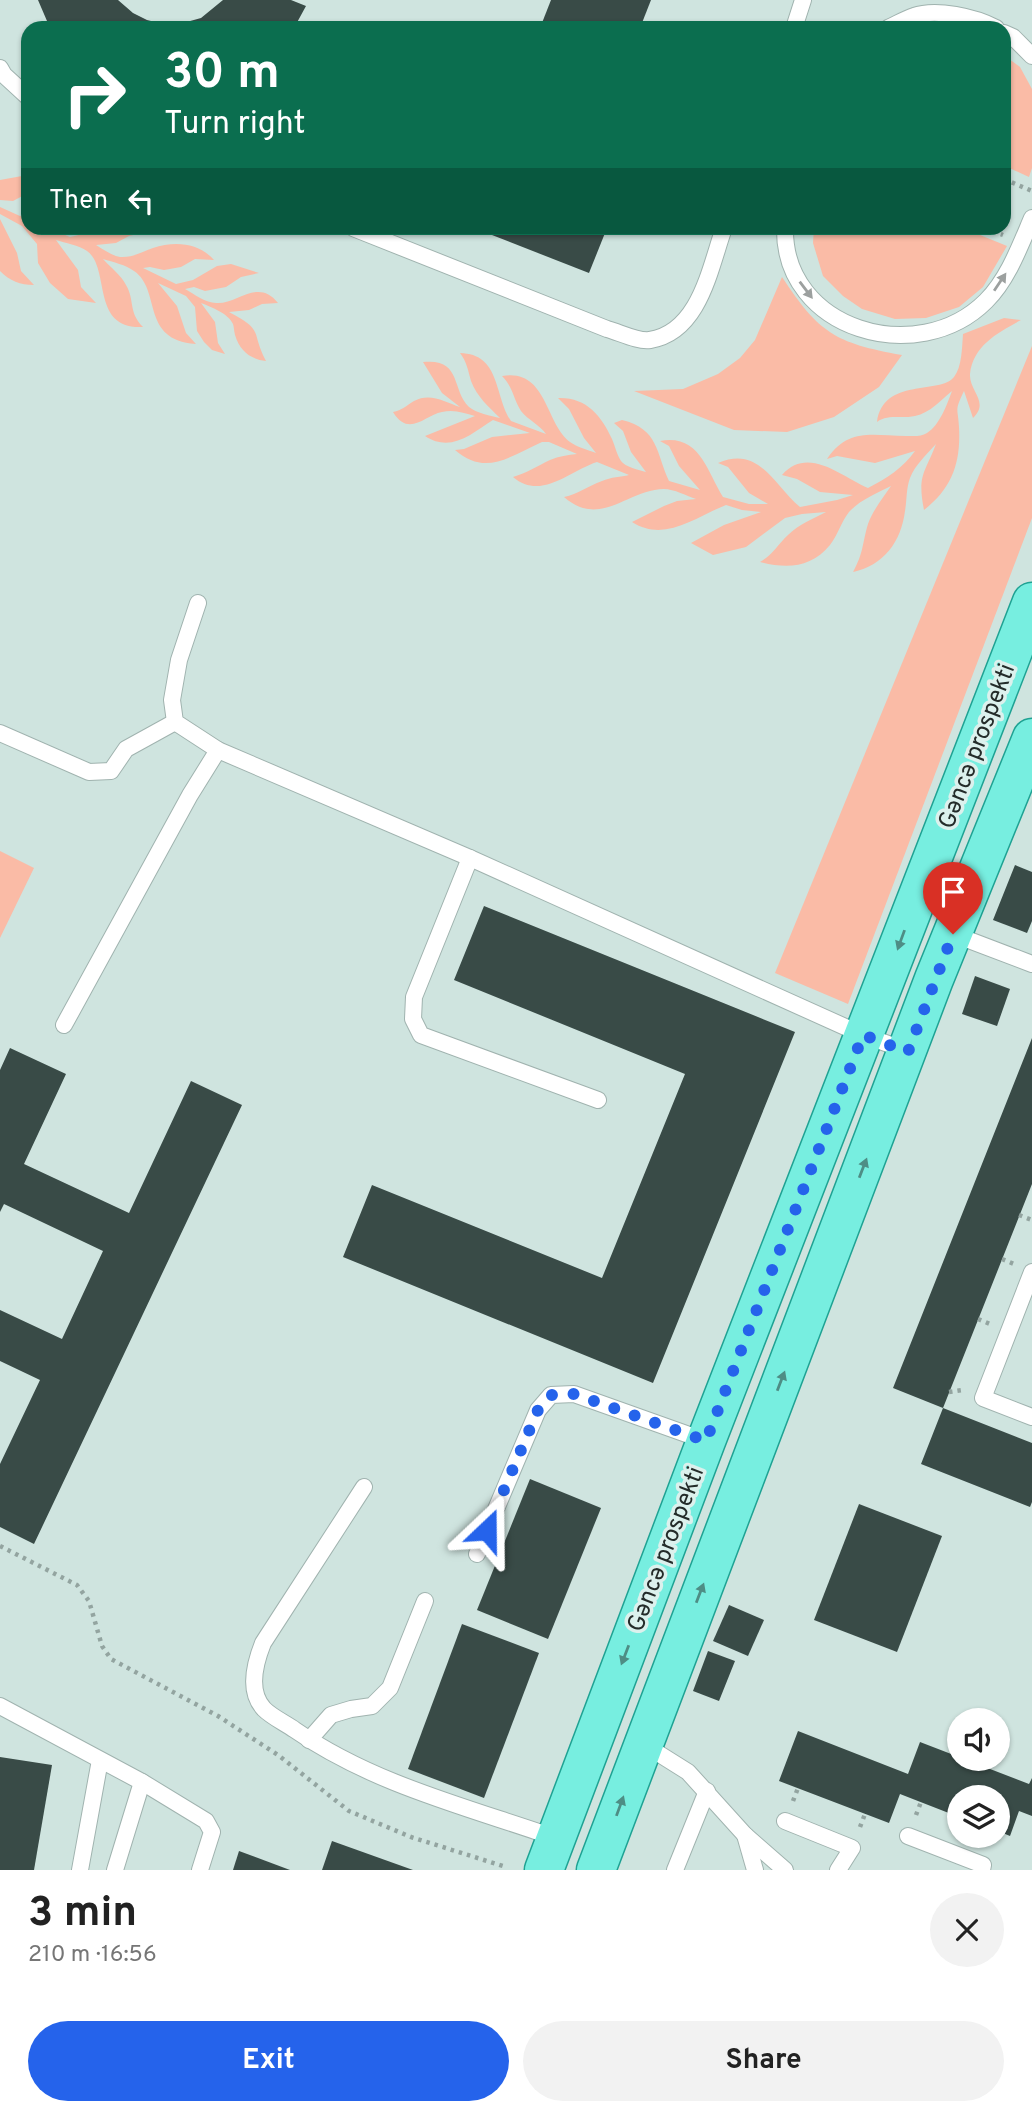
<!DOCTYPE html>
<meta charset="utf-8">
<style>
body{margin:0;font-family:Overpass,sans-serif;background:#f2f2f2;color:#222;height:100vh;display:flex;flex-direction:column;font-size:26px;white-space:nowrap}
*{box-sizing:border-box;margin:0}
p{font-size:23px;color:#767676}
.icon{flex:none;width:38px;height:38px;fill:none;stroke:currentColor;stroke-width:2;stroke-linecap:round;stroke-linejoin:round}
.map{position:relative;height:1870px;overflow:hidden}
.drawer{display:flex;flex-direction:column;background:#fff;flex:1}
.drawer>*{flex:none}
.guide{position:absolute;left:21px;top:21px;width:990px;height:214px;border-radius:21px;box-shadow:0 2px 5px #0004;background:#0b6e4f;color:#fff;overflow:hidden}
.fabs{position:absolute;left:947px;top:1708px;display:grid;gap:14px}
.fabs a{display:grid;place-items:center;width:63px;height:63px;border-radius:50%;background:#fff;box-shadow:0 2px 5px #0004;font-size:35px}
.pin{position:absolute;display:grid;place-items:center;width:60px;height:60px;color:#fff;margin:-72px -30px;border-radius:50% 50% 50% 0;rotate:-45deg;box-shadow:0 0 7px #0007}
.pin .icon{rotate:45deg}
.me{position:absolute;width:77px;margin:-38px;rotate:23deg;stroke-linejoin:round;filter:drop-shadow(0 0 5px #0008)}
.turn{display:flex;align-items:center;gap:24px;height:147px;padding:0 28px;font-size:32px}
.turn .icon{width:91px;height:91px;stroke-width:2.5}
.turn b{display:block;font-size:49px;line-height:60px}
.then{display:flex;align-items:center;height:66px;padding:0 28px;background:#0003;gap:14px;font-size:26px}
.round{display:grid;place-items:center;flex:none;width:74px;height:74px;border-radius:37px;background:#f2f2f2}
.overview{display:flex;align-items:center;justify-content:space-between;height:119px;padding:0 28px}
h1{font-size:42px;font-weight:700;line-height:52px}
.action{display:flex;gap:14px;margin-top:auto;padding:14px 28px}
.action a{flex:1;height:80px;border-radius:42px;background:#2563eb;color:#fff;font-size:28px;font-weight:700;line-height:80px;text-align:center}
.action a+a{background:#f2f2f2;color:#222}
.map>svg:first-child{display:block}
.green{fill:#fabba6}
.building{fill:#394b47}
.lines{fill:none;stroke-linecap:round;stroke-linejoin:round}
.service-casing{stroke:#a0b3af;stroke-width:18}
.primary-casing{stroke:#1fa293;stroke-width:41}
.path{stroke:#93a4a0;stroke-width:4.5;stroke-dasharray:3.5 5;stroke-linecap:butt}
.service{stroke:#fff;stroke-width:16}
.primary{stroke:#77eee0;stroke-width:38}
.oneway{fill:#9ca09f}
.oneway2{fill:#4e8d85}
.route{stroke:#2563eb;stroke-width:12;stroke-dasharray:0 21.6}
.labels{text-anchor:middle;stroke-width:7;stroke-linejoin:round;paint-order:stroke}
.street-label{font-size:24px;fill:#242c2a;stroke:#dcf1ed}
</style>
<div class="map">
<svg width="1032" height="1870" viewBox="0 0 1032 1870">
<rect width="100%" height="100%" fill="#cfe4df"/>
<g class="green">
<polygon points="1005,56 1020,67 1032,89 1032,168 1029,177 1005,166"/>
<polygon points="22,176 28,178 28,193 13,201 0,200 0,180"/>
<path d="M0,207L20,216L28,214V228H48L70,237L83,234L97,228H150L158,233L146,232L129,236L116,243L96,245C102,249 113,256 120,257C132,258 142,252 153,248C174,241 198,242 214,260L195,259L181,267L164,270L150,267L143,268L176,284L193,280L217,266L231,264L259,273L241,277L226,287L205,291L194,287L185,289C194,294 206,303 216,303C237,305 258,277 278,303L262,304L249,310L229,312C265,331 250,330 266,361C250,359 240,351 235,335C234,331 234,327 233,324C228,313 211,307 201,303L215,322L218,343L225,354L212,350L204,342L197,331L195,307L186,296L158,283L177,306L186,333L196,344C140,340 162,290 134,271C126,265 113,262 103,259C110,267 121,275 126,285C135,300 128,312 143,327C90,330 111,268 87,251C79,245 65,243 56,240L78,270L81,287L96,303L68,299L50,283L38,263L37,244L22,226L0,214Z"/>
<path d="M0,219L17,253L21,271L34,285C20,285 10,281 0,271Z"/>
<polygon points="814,228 963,228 1007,246 983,287 959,307 926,318 895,319 862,309 843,296 823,276 813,243"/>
<path d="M782,277C819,333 835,343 902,355L879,387L834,417L787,432L734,430L634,391L683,389L718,374L740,358L755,340Z"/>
<path d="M1004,318L1021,320C999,332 973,345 970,374C969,391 990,402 973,418L964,391C954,412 958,407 959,427C961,463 952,488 924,510C917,475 925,473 936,444C927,454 915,465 910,478C906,489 907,500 905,511C901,542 884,565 853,572C864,552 862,544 868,524C873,510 883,498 891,486C877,493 860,500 849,512C841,522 838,535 830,545C811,568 787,569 760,562C773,555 778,544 788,535C799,524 813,519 826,512L802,514L785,518L746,547L713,555L691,543L724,525L761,512L742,510L726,505C695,517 665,543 632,522L664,506L677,501L696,499C687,496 674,489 664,489C628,489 601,529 564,497C578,494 588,486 602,481C611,477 621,477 629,475L597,462C569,471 541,501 513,477C527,473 537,466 550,460C559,456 568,455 577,454L549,442H542C510,456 486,477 455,450L464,449L492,437L530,433L493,420C471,434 451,453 425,436L475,416C464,413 454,409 442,412C425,415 409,438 393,412C402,410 406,406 414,401C430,392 445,402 460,407L442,393L423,362C462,358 451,389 469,407C476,413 491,416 500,418C489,407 477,397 471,381C468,371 467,362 460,353C501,354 494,396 511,421L546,434C540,425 528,420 521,411C513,398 513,387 502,376C547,368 545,423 570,442C577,447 588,450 596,453L584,438L569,409L558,398C586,397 601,415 612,439C615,446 617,455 621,461C625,467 639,470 646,472L631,452L623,431L614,423L622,420C659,429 656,453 669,481L700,490L679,466L669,446L660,441C700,434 706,470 723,497L749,504H768L749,493L728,467L718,463C760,445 774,486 800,507L837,500L853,495L820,492L797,479L782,475C808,445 842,477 868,488C887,478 903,468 915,451L875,463L837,456L827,459C849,427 872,436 906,436C914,436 921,437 927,433C940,425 947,404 952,391C941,400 930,413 915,416C902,419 888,414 877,422C883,377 940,395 954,377C962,367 962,347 963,334Z"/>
<polygon points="1032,346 1032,518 848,1004 775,973"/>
<polygon points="0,851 34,868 0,938"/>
</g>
<g class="building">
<polygon points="38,0 118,0 133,13 147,20 163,24 183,23 201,18 223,0 291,0 306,6 294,28 50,28"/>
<polygon points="551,0 651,0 640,28 540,28"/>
<polygon points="474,228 607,228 589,273"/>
<polygon points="1015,865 1032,872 1032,921 1027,933 993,920"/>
<polygon points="484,906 795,1032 653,1383 343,1257 372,1185 602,1278 685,1074 454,980"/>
<polygon points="975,976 1010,989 997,1026 962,1014"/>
<polygon points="1032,1038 1032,1184 943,1408 1032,1443 1032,1502 1030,1507 921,1464 943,1408 893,1388"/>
<polygon points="10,1048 66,1074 24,1164 129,1213 191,1081 242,1105 34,1544 0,1527 0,1464 40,1380 0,1361 0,1310 62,1339 103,1251 4,1204 0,1212 0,1070"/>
<polygon points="530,1479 601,1508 548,1639 477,1610"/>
<polygon points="859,1504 942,1536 897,1652 814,1620"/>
<polygon points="729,1605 764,1620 748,1656 713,1641"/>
<polygon points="462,1624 539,1653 484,1798 408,1769"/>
<polygon points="708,1651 735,1661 719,1701 693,1691"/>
<polygon points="798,1731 908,1774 920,1742 1029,1784 1032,1778 1032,1816 1019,1811 1010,1836 998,1831 998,1797 959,1797 959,1817 900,1794 889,1823 779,1781"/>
<polygon points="0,1757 52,1765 34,1870 0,1870"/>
<polygon points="332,1841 413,1870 322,1870"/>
<polygon points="239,1851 290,1870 233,1870"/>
</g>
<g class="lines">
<defs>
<g id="service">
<polyline points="794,28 803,0"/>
<path d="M888,28C897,24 905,19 914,16C936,8 975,17 996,28"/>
<polyline points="1004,33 1013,37 1032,56"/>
<polyline points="0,68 4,75 28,97"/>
<path d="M353,228L607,329C619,332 638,342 650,340C700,332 710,267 724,228"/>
<path d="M785,228C783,330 918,369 986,301C1008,279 1020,246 1032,218"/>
<polyline points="198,603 179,660 172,700 175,722 218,750 470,858 863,1035 908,1051"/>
<polyline points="0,733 89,772 111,771 126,749 175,722"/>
<polyline points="470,858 414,997 413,1019 421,1035 598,1100"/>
<polyline points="953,934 1032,964"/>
<polyline points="64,1025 190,795 218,750"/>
<polyline points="1032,1272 983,1398 1032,1417"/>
<path d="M364,1487L263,1643C255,1663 247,1691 264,1709C272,1717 285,1723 295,1730C373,1784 467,1807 556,1838"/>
<polyline points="477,1554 538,1410 551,1395 574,1394 706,1441"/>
<polyline points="0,1706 142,1782 115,1870"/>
<polyline points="309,1740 331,1715 351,1709 372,1706 390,1688 425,1601"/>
<polyline points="645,1745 688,1772 745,1835 785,1870"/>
<polyline points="142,1782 206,1821 212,1832 200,1870"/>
<polyline points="785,1821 852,1848 838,1870"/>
<polyline points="745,1835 755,1870"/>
<polyline points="908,1836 983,1865 982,1870"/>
<polyline points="80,1870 100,1760"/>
<polyline points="675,1870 707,1791"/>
</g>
<g id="primary">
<polyline points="544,1870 706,1441 1032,602"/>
<polyline points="596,1870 934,979 1032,738"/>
</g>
</defs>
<use href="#service" class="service-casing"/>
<use href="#primary" class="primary-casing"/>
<g class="path">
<polyline points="1004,179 1032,191"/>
<polyline points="985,228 1003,235"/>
<polyline points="1019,1215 1032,1220"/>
<polyline points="1002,1259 1014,1264"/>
<polyline points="978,1319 990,1324"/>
<polyline points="949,1392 962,1390"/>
<polyline points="0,1546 77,1585 89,1601 102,1646 111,1659 218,1716 278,1755 349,1811 411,1837 506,1867"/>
<polyline points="793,1801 798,1788"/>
<polyline points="916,1815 921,1802"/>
<polyline points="860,1827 865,1814"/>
</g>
<use href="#service" class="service"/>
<use href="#primary" class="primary"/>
</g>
<defs><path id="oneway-solid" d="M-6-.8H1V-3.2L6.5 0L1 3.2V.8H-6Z" transform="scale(1.75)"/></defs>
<g class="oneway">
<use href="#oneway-solid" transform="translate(1000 282) rotate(-56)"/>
<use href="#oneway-solid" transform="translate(806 290) rotate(53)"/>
</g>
<g class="oneway2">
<use href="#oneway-solid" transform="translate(901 940) rotate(110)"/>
<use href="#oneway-solid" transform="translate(863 1168) rotate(-69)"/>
<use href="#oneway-solid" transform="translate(781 1381) rotate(-69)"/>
<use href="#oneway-solid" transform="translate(700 1593) rotate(-69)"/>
<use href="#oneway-solid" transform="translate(625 1655) rotate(111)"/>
<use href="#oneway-solid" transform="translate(620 1806) rotate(-70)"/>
</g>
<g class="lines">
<polyline class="route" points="487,1530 538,1410 551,1395 574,1394 706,1441 863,1035 908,1052 953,934"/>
</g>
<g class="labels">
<g class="street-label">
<text transform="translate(976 746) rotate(-69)" y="8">Gəncə prospekti</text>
<text transform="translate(665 1549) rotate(-69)" y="8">Gəncə prospekti</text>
</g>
</g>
</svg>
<div class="fabs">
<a><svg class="icon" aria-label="sound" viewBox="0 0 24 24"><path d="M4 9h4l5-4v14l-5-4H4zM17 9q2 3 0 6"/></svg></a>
<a><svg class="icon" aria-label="layers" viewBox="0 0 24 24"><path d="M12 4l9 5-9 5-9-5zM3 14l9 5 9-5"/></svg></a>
</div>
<div class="pin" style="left:953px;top:934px;background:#d93025"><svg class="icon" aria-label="arrive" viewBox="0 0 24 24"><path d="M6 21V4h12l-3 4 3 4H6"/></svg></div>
<svg class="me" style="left:487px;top:1530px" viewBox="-20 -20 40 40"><path d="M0-17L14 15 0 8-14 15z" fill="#2563eb" stroke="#fff" stroke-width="4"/></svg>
<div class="guide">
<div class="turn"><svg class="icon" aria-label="right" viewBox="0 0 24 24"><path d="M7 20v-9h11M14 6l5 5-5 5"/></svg><div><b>30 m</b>Turn right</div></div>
<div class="then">Then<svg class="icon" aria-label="left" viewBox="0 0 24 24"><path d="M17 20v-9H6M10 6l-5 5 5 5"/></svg></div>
</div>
</div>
<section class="drawer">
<div class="overview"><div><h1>3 min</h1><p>210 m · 16:56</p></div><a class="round"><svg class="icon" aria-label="close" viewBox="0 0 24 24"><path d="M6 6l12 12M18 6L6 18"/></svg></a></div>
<div class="action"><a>Exit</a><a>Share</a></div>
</section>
